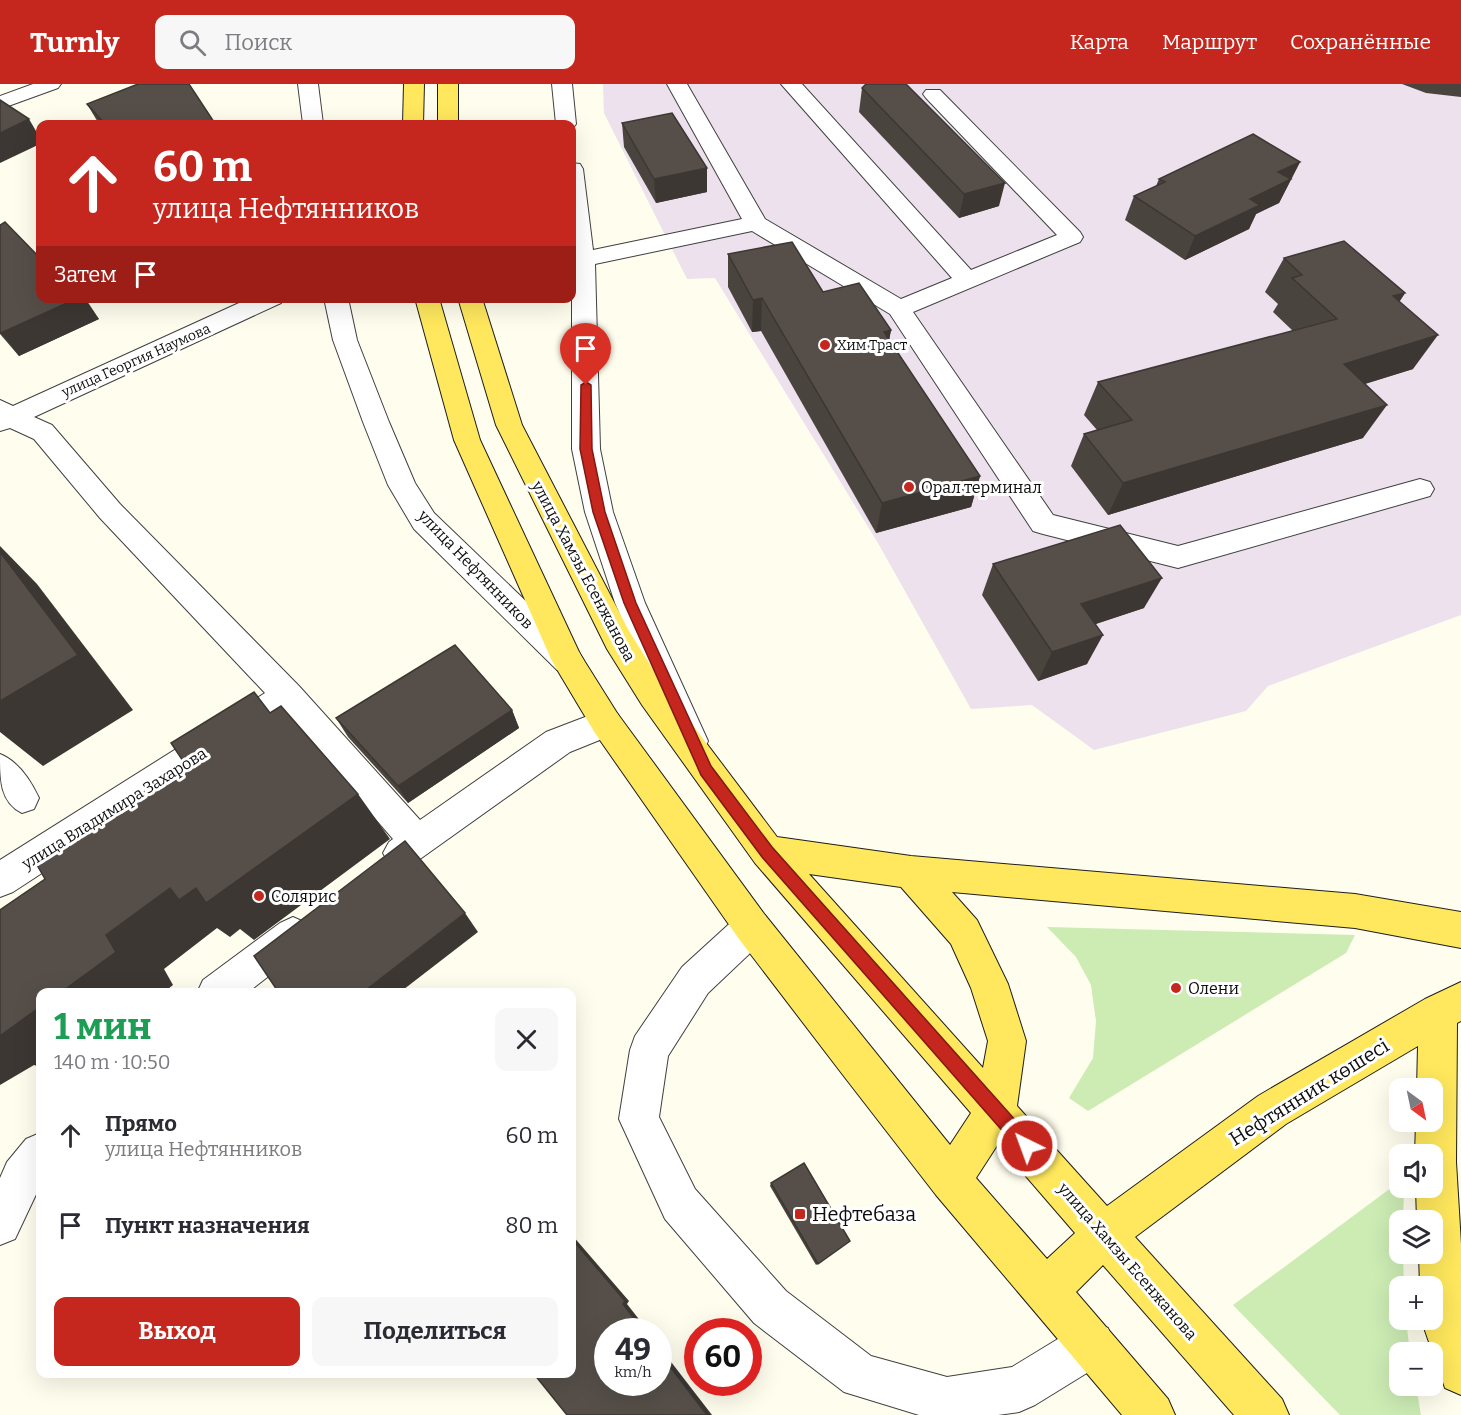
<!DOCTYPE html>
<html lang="ru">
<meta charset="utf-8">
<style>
body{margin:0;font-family:Bitter,serif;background:#f7f7f7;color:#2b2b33;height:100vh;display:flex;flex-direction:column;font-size:22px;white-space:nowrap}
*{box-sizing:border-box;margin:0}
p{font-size:20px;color:#7c7c81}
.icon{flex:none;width:33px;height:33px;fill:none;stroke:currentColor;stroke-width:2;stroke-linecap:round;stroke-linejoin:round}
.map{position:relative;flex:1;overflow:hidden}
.drawer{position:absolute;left:36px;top:904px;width:540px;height:390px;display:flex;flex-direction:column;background:#fff;border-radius:12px;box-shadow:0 6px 24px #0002}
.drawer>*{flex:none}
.banner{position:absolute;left:36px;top:36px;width:540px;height:183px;border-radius:12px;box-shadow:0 6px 24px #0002;background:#c5261d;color:#fff;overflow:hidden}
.needle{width:39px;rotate:147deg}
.controls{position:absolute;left:1389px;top:994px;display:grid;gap:12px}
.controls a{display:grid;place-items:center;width:54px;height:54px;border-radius:12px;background:#fff;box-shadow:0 6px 24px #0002;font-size:30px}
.speed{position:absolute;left:594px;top:1234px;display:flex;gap:12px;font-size:30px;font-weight:700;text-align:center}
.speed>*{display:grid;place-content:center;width:78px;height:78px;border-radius:50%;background:#fff;box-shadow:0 6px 24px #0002;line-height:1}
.speed small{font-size:15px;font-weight:400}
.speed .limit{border:9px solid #d22;background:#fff;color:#111}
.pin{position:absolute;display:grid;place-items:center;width:51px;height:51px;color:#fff;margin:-62px -26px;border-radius:50% 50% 50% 0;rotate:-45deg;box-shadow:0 0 6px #0007}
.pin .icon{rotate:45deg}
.me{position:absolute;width:66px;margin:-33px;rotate:318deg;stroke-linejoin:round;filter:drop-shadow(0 0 4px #0008)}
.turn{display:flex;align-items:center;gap:21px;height:126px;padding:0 18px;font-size:27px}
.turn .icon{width:78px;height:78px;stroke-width:2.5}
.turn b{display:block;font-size:42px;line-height:51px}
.then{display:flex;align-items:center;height:57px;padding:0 18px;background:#0003;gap:12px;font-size:22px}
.round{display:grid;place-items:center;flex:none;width:63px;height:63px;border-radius:12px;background:#f7f7f7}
.headline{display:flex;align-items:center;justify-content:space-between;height:102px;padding:0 18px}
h1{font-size:36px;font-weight:700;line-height:45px;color:#1e9e55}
.primary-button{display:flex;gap:12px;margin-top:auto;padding:12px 18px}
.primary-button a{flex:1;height:69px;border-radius:12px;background:#c5261d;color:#fff;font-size:24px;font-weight:700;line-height:69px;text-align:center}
.primary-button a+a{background:#f7f7f7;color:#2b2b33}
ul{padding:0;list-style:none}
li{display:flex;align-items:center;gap:18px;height:90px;padding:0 18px}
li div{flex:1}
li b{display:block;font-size:22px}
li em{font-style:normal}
header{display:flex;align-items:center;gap:36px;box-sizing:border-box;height:84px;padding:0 30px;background:#c5261d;color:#fff}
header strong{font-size:28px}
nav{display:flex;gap:33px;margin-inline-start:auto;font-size:21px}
.search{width:420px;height:54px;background:#f7f7f7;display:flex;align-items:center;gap:15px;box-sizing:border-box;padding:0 21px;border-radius:12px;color:#7c7c81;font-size:22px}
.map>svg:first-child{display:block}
.industrial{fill:#ece1ec}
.green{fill:#ccecb4}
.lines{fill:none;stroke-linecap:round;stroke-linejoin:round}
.minor-casing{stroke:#404040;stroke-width:2}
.major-casing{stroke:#1e1e1e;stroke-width:2}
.minor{fill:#fff;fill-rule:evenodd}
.major{fill:#ffe85d;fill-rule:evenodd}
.wall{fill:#4a443f}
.shaded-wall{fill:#3c3733}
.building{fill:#564f49;stroke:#3c3733;stroke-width:1.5}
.route{fill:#c5261d;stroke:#801913;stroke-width:1.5}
.poi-dot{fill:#c5261d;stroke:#fff;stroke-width:2}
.labels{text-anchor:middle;stroke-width:6;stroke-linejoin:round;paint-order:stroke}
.far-poi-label{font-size:14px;fill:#0d0d0d;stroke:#fff;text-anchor:start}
.far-street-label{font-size:14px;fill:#0d0d0d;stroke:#fff}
.poi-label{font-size:16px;fill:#0d0d0d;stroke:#fff;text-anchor:start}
.street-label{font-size:16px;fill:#0d0d0d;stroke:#fff}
.near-street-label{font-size:20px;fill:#0d0d0d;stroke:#fff}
.near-poi-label{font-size:20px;fill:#0d0d0d;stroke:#fff;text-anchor:start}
</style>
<header>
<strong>Turnly</strong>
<div class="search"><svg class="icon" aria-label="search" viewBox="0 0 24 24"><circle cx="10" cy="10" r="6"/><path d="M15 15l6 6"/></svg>Поиск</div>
<nav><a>Карта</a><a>Маршрут</a><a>Сохранённые</a></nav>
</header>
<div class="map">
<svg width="1461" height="1331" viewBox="0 0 1461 1331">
<rect width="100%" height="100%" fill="#fffded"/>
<polygon class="industrial" points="603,0 1461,0 1461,531 1268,602 1246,627 1094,666 1032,621 971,625 878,459 715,194 687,195 604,29"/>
<g class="green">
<polygon points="1047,843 1355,851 1346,869 1088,1027 1069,1014 1093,974 1096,937 1091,901 1076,873"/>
<polygon points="1399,1098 1400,1104 1404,1104 1403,1137 1400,1137 1400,1170 1403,1170 1404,1203 1400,1203 1400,1236 1406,1236 1410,1269 1400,1269 1400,1302 1416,1302 1421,1331 1340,1331 1233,1221"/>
</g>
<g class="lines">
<defs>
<g id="minor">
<polygon points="33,0 61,0 58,4 0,25 0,12"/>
<polygon points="298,0 318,0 323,40 303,40"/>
<polygon points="552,0 572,0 576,40 573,44 572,45 572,40 556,40"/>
<polygon points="667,0 687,0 765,135 901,215 952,194 781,0 802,0 971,186 1057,151 926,14 923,10 926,6 940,6 1080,148 1083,153 1080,158 913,228 1053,431 1178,462 1420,395 1430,398 1434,405 1430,412 1178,484 1043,450 1033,447 890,230 752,147 595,180 600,365 613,428 645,519 708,657 704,667 692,671 680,667 615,519 585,428 572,365 572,79 580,80 583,85 593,166 742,135"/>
<polygon points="250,214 284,214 281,219 34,333 52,341 120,420 299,602 420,736 546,648 606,625 617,629 622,639 617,649 570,668 413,780 401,785 389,780 383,769 389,758 393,755 285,630 13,808 0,813 0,776 265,609 100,434 34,355 10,344 0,347 0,316 13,322"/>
<polygon points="324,214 348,214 357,256 389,338 415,399 434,429 579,568 584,577 579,586 568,590 557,586 414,445 388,401 363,338 333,256"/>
<path d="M0,670C18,677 31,697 39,714L34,725L22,729C0,718 0,696 0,670Z"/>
<polygon points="752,826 765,831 770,843 765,855 708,909 668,972 659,1033 695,1105 786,1207 871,1272 947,1293 1012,1283 1076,1244 1092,1238 1108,1244 1114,1260 1108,1276 1035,1321 1019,1328 998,1331 919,1331 844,1308 754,1239 665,1135 619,1035 630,966 635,952 682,883 739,831"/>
<polygon points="293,833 306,839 311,851 306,863 247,909 197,909 203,896 280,839"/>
<polygon points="40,1049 40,1102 15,1155 0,1161 0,1094 7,1078 26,1055"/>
</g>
<g id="major">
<polygon points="404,0 424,0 423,40 403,40"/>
<rect x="438" y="0" width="20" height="40"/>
<path d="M415,214H439L480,356L580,570L617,629L765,831L950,1061L971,1029L755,779L642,621L607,565L496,341L458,214H482L522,341L629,547L664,603L777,753L911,772L1355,810L1461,828V864L1355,844L952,808L977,836L1008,900L1026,957L1017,1022L1107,1122L1258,1012L1425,915L1461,898V937L1457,939L1456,1078L1461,1160V1311L1445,1304L1422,1238V1236H1432V1203H1420L1419,1170H1432V1137H1417L1416,1104H1432V1071H1415L1416,1038H1432V1005H1417L1418,962L1286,1040L1135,1153L1282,1315L1289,1331H1234L1103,1181L1076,1208L1168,1315L1175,1331H1122L936,1111L843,991L739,855L595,649L552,577L454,356ZM809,790L901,803L951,860L971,904L988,957L983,984ZM998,1060L1075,1149L1047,1175L976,1094Z"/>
</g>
</defs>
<use href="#minor" class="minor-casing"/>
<use href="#major" class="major-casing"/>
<use href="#minor" class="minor"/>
<use href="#major" class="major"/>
</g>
<g class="wall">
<polygon points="1402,0 1461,0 1461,13 1426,9"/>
<polygon points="862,4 999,122 959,134 859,28"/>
<polygon points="87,20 215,40 99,40"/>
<polygon points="622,39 707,108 656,119 624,63"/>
<polygon points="1300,78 1279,119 1256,130 1249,145 1185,176 1125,136 1134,112 1156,102 1159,95"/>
<polygon points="0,141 99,235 19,272 0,250"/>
<polygon points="728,170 823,208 891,246 889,256 980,392 971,423 876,449 761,247 752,248 728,203"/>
<polygon points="1284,174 1405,209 1399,218 1413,285 1365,300 1363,354 1108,431 1071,382 1084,350 1097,346 1084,331 1098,298 1293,247 1273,228 1278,220 1265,208"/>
<polygon points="993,480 1144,524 1095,540 1087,580 1038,597 982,511"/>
<polygon points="512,626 519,644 408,719 348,653 336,634"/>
<polygon points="771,1099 850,1157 816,1181 770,1102"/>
</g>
<g class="shaded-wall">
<polygon points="29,35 40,54 40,60 0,79 0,49"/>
<polygon points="214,38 215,40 204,40"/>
<polygon points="1300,78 1279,119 1256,130 1249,145 1185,176 1195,152 1250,115 1278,88"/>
<polygon points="707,84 707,108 656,119 654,95"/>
<polygon points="1005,99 999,122 959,134 964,110"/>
<polygon points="1405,209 1383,243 1393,212"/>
<polygon points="78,214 85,214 99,235 19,272 1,249"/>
<polygon points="762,214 761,247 752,248 753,216"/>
<polygon points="891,246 885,278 884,248"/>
<polygon points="1438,251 1413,285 1322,313 1344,280"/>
<polygon points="1387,321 1363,354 1108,431 1123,399"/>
<polygon points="980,392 971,423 876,449 882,419"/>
<polygon points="0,462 37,500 133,626 43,682 0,648"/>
<polygon points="1162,494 1144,524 1066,550 1081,520"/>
<polygon points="1103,551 1087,580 1038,597 1052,568"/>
<polygon points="512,626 519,644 408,719 398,702"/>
<polygon points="358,710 390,755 254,856 240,845 230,853 217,844 164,885 173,901 163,909 60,909 106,851 170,804 196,804"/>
<polygon points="465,829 478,848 399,909 362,909"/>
<polygon points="40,923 40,983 34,981 0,1001 0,952"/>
<polygon points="572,1151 629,1217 627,1220 649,1248 644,1248 572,1155"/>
<polygon points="658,1261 712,1331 707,1331 658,1267"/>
</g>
<g class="building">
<polygon points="138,0 189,0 214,38 204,40 105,40 87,20"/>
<polygon points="866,0 906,0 1005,99 964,110 862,4"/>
<polygon points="0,16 29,35 0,49"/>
<polygon points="672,29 707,84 654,95 622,39"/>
<polygon points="1253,50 1300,78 1278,88 1291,95 1250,115 1260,121 1195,152 1134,112 1165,98 1159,95"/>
<polygon points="5,138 40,174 40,214 78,214 1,249 0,247 0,141"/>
<polygon points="1344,157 1405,209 1393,212 1438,251 1344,280 1387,321 1123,399 1084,350 1132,336 1098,298 1337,235 1292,194 1302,191 1284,174"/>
<polygon points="792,158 823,208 859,199 891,246 884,248 980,392 882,419 762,214 753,216 728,170"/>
<polygon points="1120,441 1162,494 1081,520 1103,551 1052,568 993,480"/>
<polygon points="0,468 78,571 0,617"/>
<polygon points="455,561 512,626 398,702 336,634"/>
<polygon points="254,608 270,629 281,622 358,710 206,819 196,804 179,816 170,804 106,851 116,868 60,909 40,909 40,923 0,952 0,826 45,795 37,781 185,680 171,659"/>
<polygon points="405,757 465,829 362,909 279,909 254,872"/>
<polygon points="804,1079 850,1157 818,1180 771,1099"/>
<polygon points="572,1155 625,1217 623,1220 644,1248 608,1248 608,1299 658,1299 658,1267 707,1331 567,1331 534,1290 572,1290"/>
</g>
<polygon class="route" points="586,298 591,301 592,365 605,428 636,519 711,682 772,763 1033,1056 1035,1062 1033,1068 1027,1071 1021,1068 762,773 701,691 624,519 593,428 580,365 581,301"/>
<g class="poi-dot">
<circle cx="825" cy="261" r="6"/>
<circle cx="909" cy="403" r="6"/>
<circle cx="259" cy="812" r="6"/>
<circle cx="1176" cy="904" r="6"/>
<rect x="794" y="1124" width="12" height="12" rx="3"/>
</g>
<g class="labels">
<g class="far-poi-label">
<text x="837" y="266">Хим Траст</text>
</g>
<g class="far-street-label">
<text transform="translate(136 276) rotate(-24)" y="5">улица Георгия Наумова</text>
</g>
<g class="poi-label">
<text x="921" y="409">Орал терминал</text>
<text x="271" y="818">Солярис</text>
<text x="1188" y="910">Олени</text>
</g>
<g class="street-label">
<text transform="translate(476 485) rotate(46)" y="6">улица Нефтянников</text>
<text transform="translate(584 487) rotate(62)" y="6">улица Хамзы Есенжанова</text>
<text transform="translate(114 724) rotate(-32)" y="6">улица Владимира Захарова</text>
<text transform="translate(1128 1177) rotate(49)" y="6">улица Хамзы Есенжанова</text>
</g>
<g class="near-street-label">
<text transform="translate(1309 1008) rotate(-32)" y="7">Нефтянник көшесі</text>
</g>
<g class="near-poi-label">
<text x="812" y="1137">Нефтебаза</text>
</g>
</g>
</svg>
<div class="controls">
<a><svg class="needle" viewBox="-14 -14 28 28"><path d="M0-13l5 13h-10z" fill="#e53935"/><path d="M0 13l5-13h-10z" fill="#7c7c81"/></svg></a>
<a><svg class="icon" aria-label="sound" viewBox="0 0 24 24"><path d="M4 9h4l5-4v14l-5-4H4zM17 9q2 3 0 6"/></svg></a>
<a><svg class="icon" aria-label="layers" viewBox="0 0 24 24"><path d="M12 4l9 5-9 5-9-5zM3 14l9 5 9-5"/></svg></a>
<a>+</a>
<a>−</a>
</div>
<div class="speed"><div>49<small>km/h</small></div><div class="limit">60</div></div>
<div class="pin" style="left:586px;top:301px;background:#d93025"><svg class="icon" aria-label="arrive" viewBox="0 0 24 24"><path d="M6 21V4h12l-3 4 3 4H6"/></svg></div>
<svg class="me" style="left:1027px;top:1062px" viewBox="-20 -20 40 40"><circle r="17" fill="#c5261d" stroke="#fff" stroke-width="3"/><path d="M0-11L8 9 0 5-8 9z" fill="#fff"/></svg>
<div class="banner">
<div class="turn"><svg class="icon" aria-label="ahead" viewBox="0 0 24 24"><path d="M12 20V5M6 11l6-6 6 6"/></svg><div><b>60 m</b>улица Нефтянников</div></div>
<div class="then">Затем<svg class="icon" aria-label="arrive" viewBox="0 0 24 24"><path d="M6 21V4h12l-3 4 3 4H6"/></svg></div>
</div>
<section class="drawer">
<div class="headline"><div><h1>1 мин</h1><p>140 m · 10:50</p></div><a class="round"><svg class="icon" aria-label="close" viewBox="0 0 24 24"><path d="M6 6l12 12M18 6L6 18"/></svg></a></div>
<ul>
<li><svg class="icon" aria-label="ahead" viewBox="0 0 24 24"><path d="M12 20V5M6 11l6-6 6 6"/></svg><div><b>Прямо</b><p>улица Нефтянников</p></div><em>60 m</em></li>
<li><svg class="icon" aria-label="arrive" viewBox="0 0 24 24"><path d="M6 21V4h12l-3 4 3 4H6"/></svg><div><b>Пункт назначения</b></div><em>80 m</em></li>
</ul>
<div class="primary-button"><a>Выход</a><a>Поделиться</a></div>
</section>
</div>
